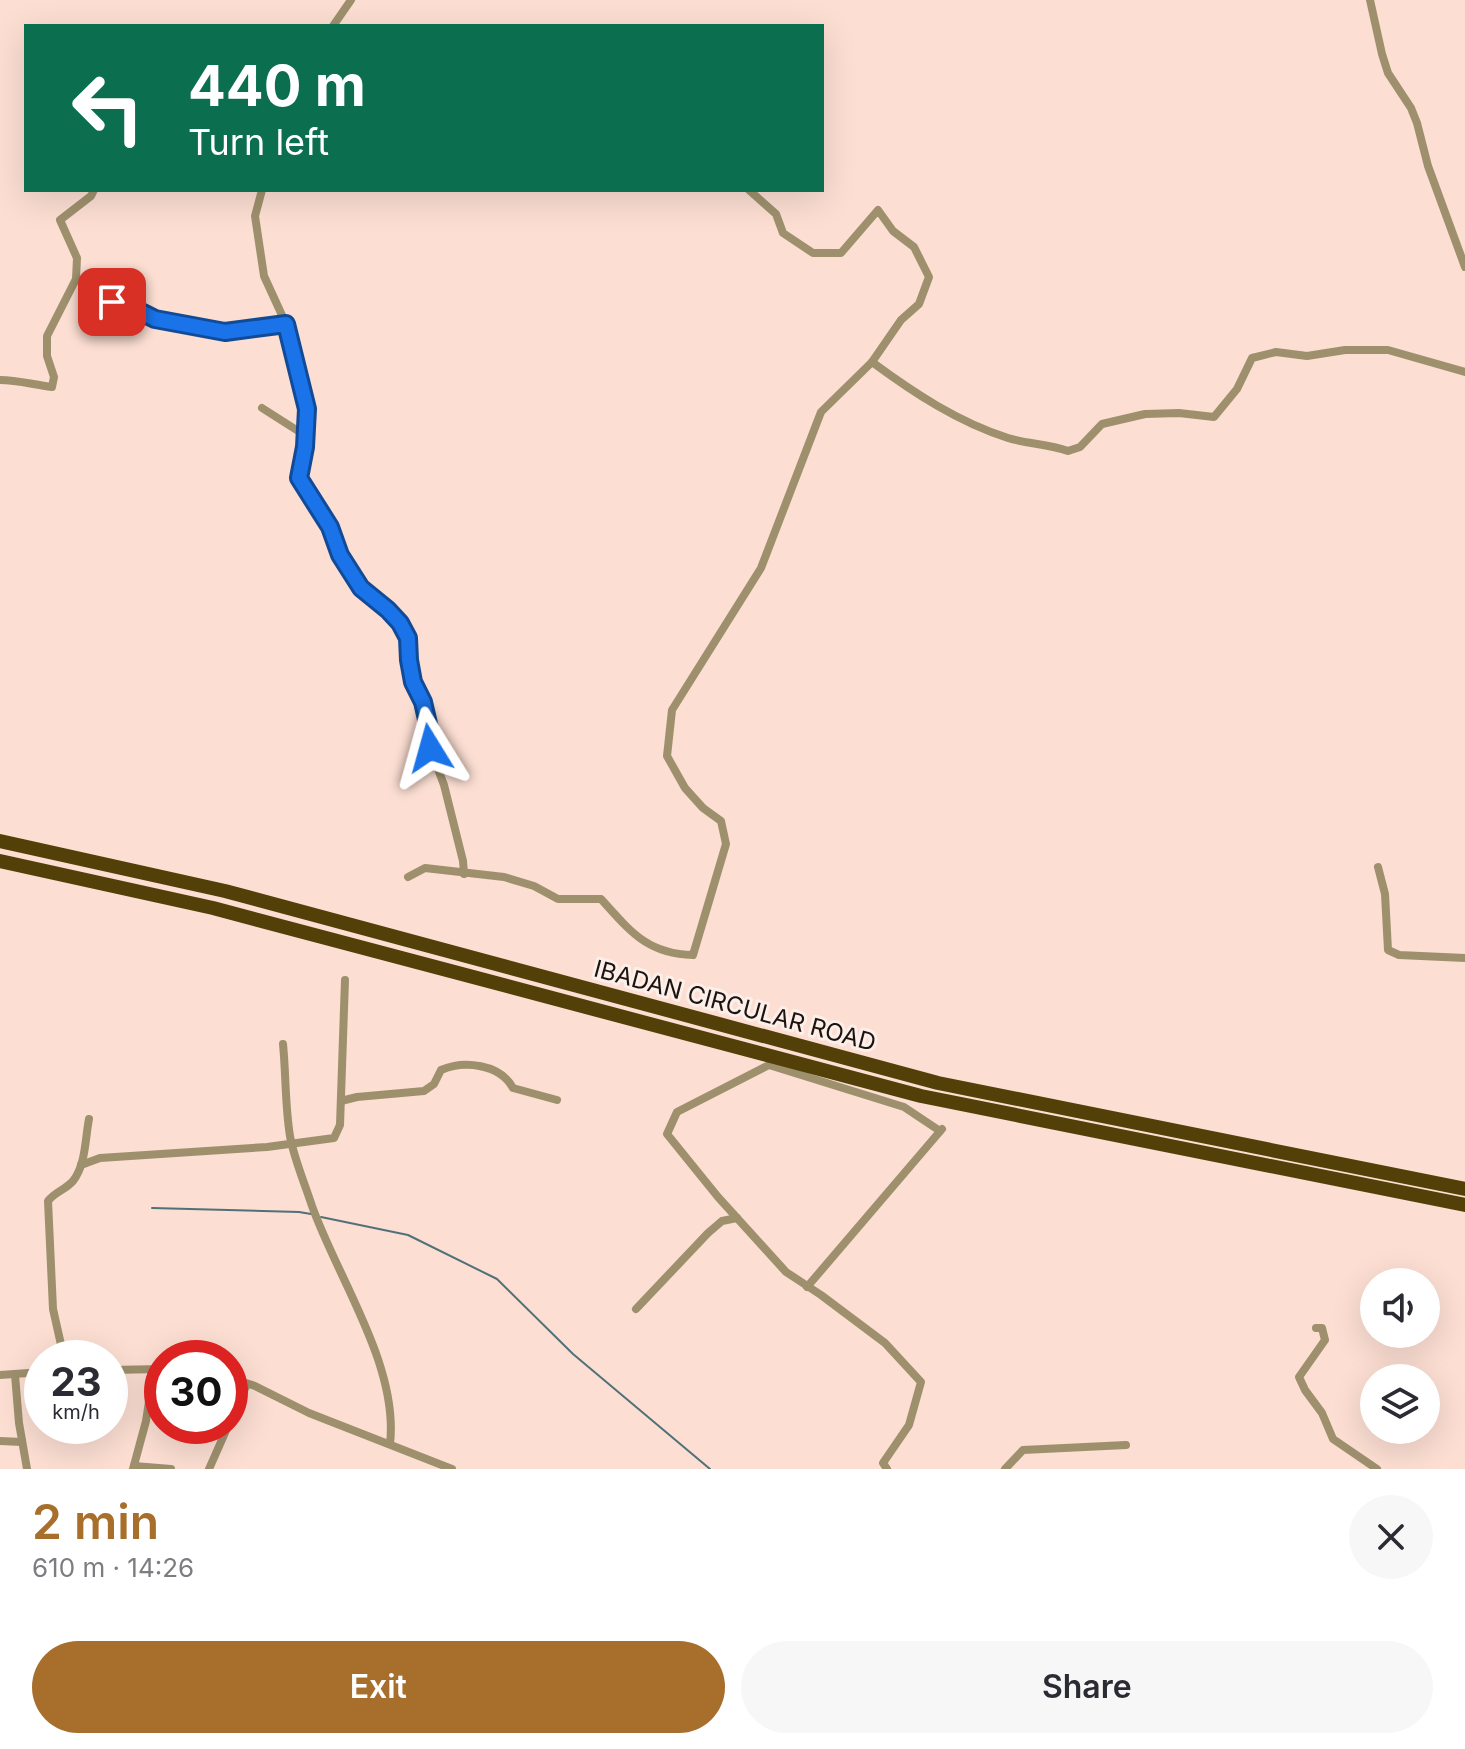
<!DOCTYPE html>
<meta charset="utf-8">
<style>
body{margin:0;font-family:Inter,sans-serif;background:#f7f7f7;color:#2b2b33;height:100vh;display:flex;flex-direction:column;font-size:30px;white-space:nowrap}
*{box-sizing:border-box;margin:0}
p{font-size:26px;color:#7c7c81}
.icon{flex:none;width:44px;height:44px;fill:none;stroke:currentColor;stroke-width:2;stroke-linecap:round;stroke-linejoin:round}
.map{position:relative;height:1469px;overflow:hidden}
.sheet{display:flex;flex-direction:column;background:#fff;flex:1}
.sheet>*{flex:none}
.banner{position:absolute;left:24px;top:24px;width:800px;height:168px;border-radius:0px;box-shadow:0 8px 32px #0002;background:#0b6e4f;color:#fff;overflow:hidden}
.fabs{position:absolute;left:1360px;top:1268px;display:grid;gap:16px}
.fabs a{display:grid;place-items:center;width:80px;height:80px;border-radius:50%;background:#fff;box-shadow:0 8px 32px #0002;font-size:40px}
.speed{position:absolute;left:24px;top:1340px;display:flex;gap:16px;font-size:40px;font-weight:700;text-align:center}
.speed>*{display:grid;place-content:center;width:104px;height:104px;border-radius:50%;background:#fff;box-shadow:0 8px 32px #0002;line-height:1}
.speed small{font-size:20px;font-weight:400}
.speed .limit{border:12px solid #d22;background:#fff;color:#111}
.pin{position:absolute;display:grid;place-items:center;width:68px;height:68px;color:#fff;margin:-34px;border-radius:16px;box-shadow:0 4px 12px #0006}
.me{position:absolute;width:88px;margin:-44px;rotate:352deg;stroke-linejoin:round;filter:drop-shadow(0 0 6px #0008)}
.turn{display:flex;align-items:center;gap:28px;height:168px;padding:0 32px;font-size:36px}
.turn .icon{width:104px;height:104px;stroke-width:2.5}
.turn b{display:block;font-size:56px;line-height:68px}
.round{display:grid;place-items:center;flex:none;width:84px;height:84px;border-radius:42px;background:#f7f7f7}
.head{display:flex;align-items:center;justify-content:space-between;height:136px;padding:0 32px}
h1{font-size:48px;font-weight:600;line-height:60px;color:#a76e2c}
.button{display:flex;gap:16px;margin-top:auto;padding:16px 32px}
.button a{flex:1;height:92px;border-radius:48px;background:#a76e2c;color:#fff;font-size:32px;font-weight:600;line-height:92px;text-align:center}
.button a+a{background:#f7f7f7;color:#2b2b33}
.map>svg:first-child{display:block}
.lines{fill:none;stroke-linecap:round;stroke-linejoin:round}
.stream{stroke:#517178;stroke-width:2}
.minor{stroke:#9e906d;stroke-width:8}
.trunk{stroke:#524008;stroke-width:14}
.route-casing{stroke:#114b97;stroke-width:20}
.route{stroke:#1a73e8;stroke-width:14}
.labels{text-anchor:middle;stroke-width:6;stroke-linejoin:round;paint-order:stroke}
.street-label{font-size:24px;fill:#1c120e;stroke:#fcefea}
</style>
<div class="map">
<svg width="1465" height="1469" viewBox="0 0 1465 1469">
<rect width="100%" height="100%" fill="#fcded2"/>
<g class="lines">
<g class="stream">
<polyline points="152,1208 299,1212 311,1214"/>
<polyline points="321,1217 408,1235 497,1279 573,1354 710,1469"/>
</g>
<g class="minor">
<polyline points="1370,0 1382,54 1388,73 1411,108 1417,123 1428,166 1465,267"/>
<polyline points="333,26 351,0"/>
<polyline points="262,190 255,216 264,276 286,324 307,409 305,447 299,478 330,527 340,555 361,588 388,610 400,623 408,638 413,682 423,702 429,728 430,748 444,785 463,861 464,874"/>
<polyline points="112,302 129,306 155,319 225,332 286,324"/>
<path d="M872,362C914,393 958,422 1008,438C1028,444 1048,444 1068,451L1080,447L1102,424L1145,414L1179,413L1214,417L1237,389L1252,358L1276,352L1307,356L1345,350H1388L1465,372"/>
<path d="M0,380C18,380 34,385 52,387L54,377L47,356V336L76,279L77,258L60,220L91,196L94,190"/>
<polyline points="262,408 306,436"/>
<polyline points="1378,867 1385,894 1388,950 1399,955 1465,958"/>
<path d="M408,877L425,868L504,877L534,886L558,899H601C630,931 647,954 693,955L726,844L721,821L703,808L685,788L667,756L672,710L761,568L821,412L872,362L901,320L919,304L929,277L914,247L893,231L878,210L841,253H813L783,233L776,214L749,190"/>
<path d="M283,1044C286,1074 285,1106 290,1136C294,1159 305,1184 312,1206C338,1279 399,1366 390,1444"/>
<path d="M341,1101L357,1097L424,1091L434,1084L441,1070C464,1060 500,1064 513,1088L557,1100"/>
<polyline points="81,1165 100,1158 267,1147 334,1138 340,1125 345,980"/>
<polyline points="807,1287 942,1129"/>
<polyline points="636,1309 708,1233 722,1221 737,1218"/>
<polyline points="1316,1328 1322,1328 1325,1340 1299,1377 1305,1390 1322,1413 1333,1439 1377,1469"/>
<path d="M64,1358L53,1309L48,1201C55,1192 65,1190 73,1181C86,1164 85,1139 89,1119"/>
<polyline points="110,1370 162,1369"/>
<polyline points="0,1375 42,1372"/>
<polyline points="15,1375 19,1423 27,1469"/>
<polyline points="230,1378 255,1386 309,1413 452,1469"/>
<polyline points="230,1422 247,1384"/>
<polyline points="0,1441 22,1442"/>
<polyline points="134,1466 171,1469"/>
<polyline points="133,1469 146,1421 154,1369"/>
<polyline points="209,1469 228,1426"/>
<polyline points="887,1469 883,1463 909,1425 921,1382 885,1343 821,1295 786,1272 718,1197 667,1134 677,1112 769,1065 904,1107 940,1131"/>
<polyline points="1005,1469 1023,1450 1126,1445"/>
</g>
<g class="trunk">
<polyline points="0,841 225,891 938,1083 1465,1189"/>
<polyline points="0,861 213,908 921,1096 1465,1205"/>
</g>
</g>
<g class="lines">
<defs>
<polyline id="route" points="112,302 129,306 155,319 225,332 286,324 307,409 305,447 299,478 330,527 340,555 361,588 388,610 400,623 408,638 409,660 413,682 423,702 429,728 430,748"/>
</defs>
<use href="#route" class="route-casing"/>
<use href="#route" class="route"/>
</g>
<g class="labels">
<g class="street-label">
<text transform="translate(735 1006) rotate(15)" y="8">IBADAN CIRCULAR ROAD</text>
</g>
</g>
</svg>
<div class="fabs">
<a><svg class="icon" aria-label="sound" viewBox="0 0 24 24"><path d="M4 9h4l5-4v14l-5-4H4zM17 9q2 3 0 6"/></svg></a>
<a><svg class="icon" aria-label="layers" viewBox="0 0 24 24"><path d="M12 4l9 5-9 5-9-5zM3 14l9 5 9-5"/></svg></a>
</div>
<div class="speed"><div>23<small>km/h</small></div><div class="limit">30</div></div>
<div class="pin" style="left:112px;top:302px;background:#d93025"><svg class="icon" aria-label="arrive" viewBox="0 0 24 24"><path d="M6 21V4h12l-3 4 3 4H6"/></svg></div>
<svg class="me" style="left:430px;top:748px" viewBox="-20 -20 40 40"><path d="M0-17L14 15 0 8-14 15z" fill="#1a73e8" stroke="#fff" stroke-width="4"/></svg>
<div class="banner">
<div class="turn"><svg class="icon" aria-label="left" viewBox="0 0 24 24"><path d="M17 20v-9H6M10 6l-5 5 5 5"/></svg><div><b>440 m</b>Turn left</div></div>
</div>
</div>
<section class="sheet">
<div class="head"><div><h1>2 min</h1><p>610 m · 14:26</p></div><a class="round"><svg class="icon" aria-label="close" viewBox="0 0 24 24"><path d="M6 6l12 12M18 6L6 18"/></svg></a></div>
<div class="button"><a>Exit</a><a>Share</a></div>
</section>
